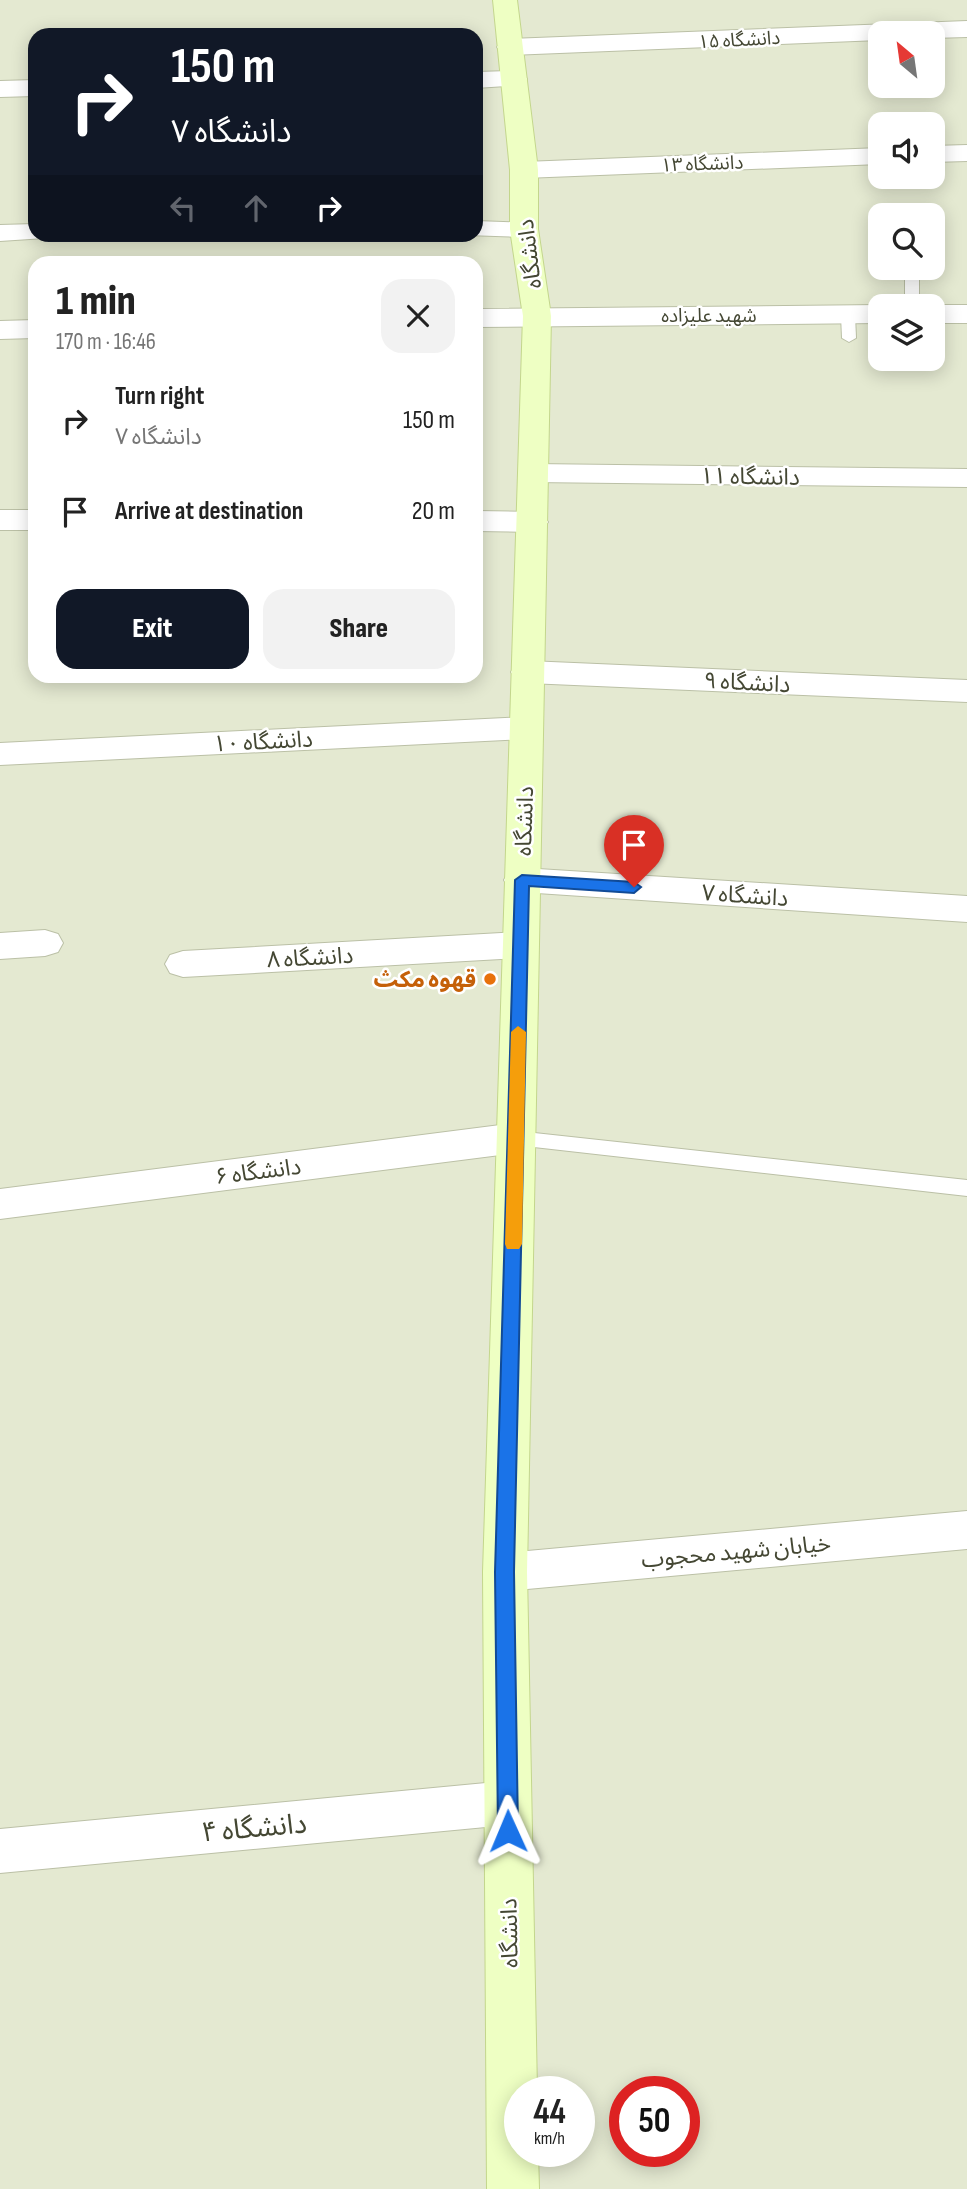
<!DOCTYPE html>
<meta charset="utf-8">
<style>
body{margin:0;font-family:"Sofia Sans Condensed","Noto Sans Arabic",sans-serif;background:#f2f2f2;color:#222;height:100vh;display:flex;flex-direction:column;font-size:26px;white-space:nowrap}
*{box-sizing:border-box;margin:0}
p{font-size:23px;color:#767676}
.icon{flex:none;width:38px;height:38px;fill:none;stroke:currentColor;stroke-width:2;stroke-linecap:round;stroke-linejoin:round}
.map{position:relative;flex:1;overflow:hidden}
.details{position:absolute;left:28px;top:256px;width:455px;height:427px;display:flex;flex-direction:column;background:#fff;border-radius:21px;box-shadow:0 4px 18px #0003}
.details>*{flex:none}
.top-card{position:absolute;left:28px;top:28px;width:455px;height:214px;border-radius:21px;box-shadow:0 4px 18px #0003;background:#111827;color:#fff;overflow:hidden}
.needle{width:46px;rotate:331deg}
.buttons{position:absolute;left:868px;top:21px;display:grid;gap:14px}
.buttons a{display:grid;place-items:center;width:77px;height:77px;border-radius:14px;background:#fff;box-shadow:0 4px 18px #0003;font-size:35px}
.speed{position:absolute;left:504px;top:2076px;display:flex;gap:14px;font-size:35px;font-weight:700;text-align:center}
.speed>*{display:grid;place-content:center;width:91px;height:91px;border-radius:50%;background:#fff;box-shadow:0 4px 18px #0003;line-height:1}
.speed small{font-size:18px;font-weight:400}
.speed .limit{border:10px solid #d22;background:#fff;color:#111}
.pin{position:absolute;display:grid;place-items:center;width:60px;height:60px;color:#fff;margin:-72px -30px;border-radius:50% 50% 50% 0;rotate:-45deg;box-shadow:0 0 7px #0007}
.pin .icon{rotate:45deg}
.me{position:absolute;width:77px;margin:-38px;rotate:359deg;stroke-linejoin:round;filter:drop-shadow(0 0 5px #0008)}
.turn{display:flex;align-items:center;gap:24px;height:147px;padding:0 28px;font-size:32px}
.turn .icon{width:91px;height:91px;stroke-width:2.5}
.turn b{display:block;font-size:49px;line-height:60px}
.lanes{display:flex;align-items:center;height:66px;padding:0 28px;background:#0003;justify-content:center;gap:35px;direction:ltr}
.lanes .off{opacity:.35}
.round{display:grid;place-items:center;flex:none;width:74px;height:74px;border-radius:21px;background:#f2f2f2}
.head{display:flex;align-items:center;justify-content:space-between;height:119px;padding:0 28px}
h1{font-size:42px;font-weight:800;line-height:52px}
.button{display:flex;gap:14px;margin-top:auto;padding:14px 28px}
.button a{flex:1;height:80px;border-radius:21px;background:#111827;color:#fff;font-size:28px;font-weight:800;line-height:80px;text-align:center}
.button a+a{background:#f2f2f2;color:#222}
ul{padding:0;list-style:none}
li{display:flex;align-items:center;gap:21px;height:91px;padding:0 28px}
li div{flex:1}
li b{display:block;font-size:26px}
li em{font-style:normal}
.map>svg:first-child{display:block}
.residential{fill:#e4e9d1;fill-rule:evenodd}
.lines{fill:none;stroke-linecap:round;stroke-linejoin:round}
.lane-casing{stroke:#bbc0a6;stroke-width:2}
.street-casing{stroke:#bbc0a6;stroke-width:2}
.secondary-casing{stroke:#c3d68c;stroke-width:2}
.lane{fill:#fff;fill-rule:evenodd}
.street{fill:#fff;fill-rule:evenodd}
.secondary{fill:#eeffc3;fill-rule:evenodd}
.route{fill:#1a73e8;stroke:#114b97;stroke-width:2}
.slow{fill:#f59e0b}
.food-dot{fill:#e8710a;stroke:#fff;stroke-width:2.5}
.labels{text-anchor:middle;stroke-width:5;stroke-linejoin:round;paint-order:stroke}
.far-street-label{font-size:19px;fill:#444733;stroke:#fff}
.street-label{font-size:23px;fill:#444733;stroke:#fff}
.food-label{font-size:23px;font-weight:bold;fill:#c56008;stroke:#fff;text-anchor:end}
.near-street-label{font-size:28px;fill:#444733;stroke:#fff}
</style>
<div class="map">
<svg width="967" height="2189" viewBox="0 0 967 2189">
<rect width="100%" height="100%" fill="#f0f4e4"/>
<path class="residential" d="M0,0H967V2189H0ZM880,33H933V86H880ZM35,35H476V234H35ZM880,124H933V177H880ZM880,215H933V268H880ZM35,262H476V676H35ZM880,306H933V359H880ZM520,2091H579V2151H520ZM625,2091H684V2151H625Z"/>
<g class="lines">
<defs>
<g id="lane">
<polygon points="912,271 919,275 919,306 905,306 905,275"/>
<polygon points="848,311 855,315 856,338 849,342 842,338 841,315"/>
<polygon points="516,1131 967,1180 967,1196 516,1145 509,1143 506,1138 509,1133"/>
</g>
<g id="street">
<polygon points="967,21 967,37 933,38 933,33 880,33 880,40 510,55 501,52 497,47 501,42 510,39"/>
<polygon points="514,71 523,73 527,79 523,85 476,88 476,72"/>
<polygon points="35,80 35,96 0,97 0,81"/>
<polygon points="967,145 967,161 933,162 933,146"/>
<polygon points="880,148 880,164 524,178 514,176 510,170 514,164 524,162"/>
<polygon points="476,221 534,223 538,229 534,235 524,237 466,235 476,234"/>
<polygon points="35,224 35,234 47,234 45,238 0,241 0,225"/>
<polygon points="880,305 884,306 880,306 880,323 476,327 476,309"/>
<polygon points="933,305 967,305 967,323 933,323 933,306 929,306"/>
<polygon points="35,320 35,338 0,339 0,321"/>
<polygon points="533,464 967,469 967,487 533,482 522,480 518,473 522,466"/>
<rect x="0" y="510" width="35" height="20"/>
<polygon points="476,511 532,512 543,515 548,522 543,529 532,532 476,531"/>
<polygon points="528,661 967,680 967,702 528,683 516,680 511,672 516,664"/>
<polygon points="526,717 538,720 543,728 538,736 526,739 0,765 0,743"/>
<polygon points="522,868 967,896 967,922 522,892 509,889 504,880 509,871"/>
<polygon points="45,930 58,934 63,943 58,952 45,956 0,959 0,933"/>
<polygon points="520,932 533,936 538,945 533,954 520,958 183,977 170,973 165,964 170,955 183,951"/>
<polygon points="516,1123 530,1128 536,1138 530,1148 516,1153 0,1219 0,1189"/>
<polygon points="967,1511 967,1549 505,1591 489,1585 483,1572 489,1559 505,1553"/>
<polygon points="507,1781 524,1788 531,1803 524,1818 507,1825 0,1873 0,1829"/>
</g>
<polygon id="secondary" points="493,0 517,0 538,170 538,229 551,316 527,1572 537,2091 520,2091 520,2151 538,2151 539,2189 487,2189 483,1572 523,316 510,229 510,170"/>
</defs>
<use href="#lane" class="lane-casing"/>
<use href="#street" class="street-casing"/>
<use href="#secondary" class="secondary-casing"/>
<use href="#lane" class="lane"/>
<use href="#street" class="street"/>
<use href="#secondary" class="secondary"/>
</g>
<polygon class="route" points="522,875 634,882 641,887 634,893 529,886 514,1572 518,1831 515,1837 508,1840 501,1837 498,1831 495,1572 515,880"/>
<polygon class="slow" points="518,1026 526,1032 522,1244 519,1249 507,1249 505,1244 511,1032"/>
<circle class="food-dot" cx="490" cy="979" r="7"/>
<g class="labels">
<g class="far-street-label">
<text transform="translate(739 39) rotate(-3)" y="7">دانشگاه ۱۵</text>
<text transform="translate(702 163) rotate(-2)" y="7">دانشگاه ۱۳</text>
<text x="709" y="322">شهید علیزاده</text>
</g>
<g class="street-label">
<text transform="translate(529 254) rotate(-97)" y="8">دانشگاه</text>
<text transform="translate(750 476) rotate(1)" y="8">دانشگاه ۱۱</text>
<text transform="translate(747 682) rotate(3)" y="8">دانشگاه ۹</text>
<text transform="translate(263 741) rotate(-3)" y="8">دانشگاه ۱۰</text>
<text transform="translate(524 821) rotate(-88)" y="8">دانشگاه</text>
<text transform="translate(745 895) rotate(4)" y="8">دانشگاه ۷</text>
<text transform="translate(310 957) rotate(-3)" y="8">دانشگاه ۸</text>
<text transform="translate(258 1171) rotate(-7)" y="8">دانشگاه ۶</text>
<text transform="translate(736 1551) rotate(-5)" y="8">خیابان شهید محجوب</text>
<text transform="translate(509 1933) rotate(-91)" y="8">دانشگاه</text>
</g>
<g class="food-label">
<text x="476" y="987">قهوه مکث</text>
</g>
<g class="near-street-label">
<text transform="translate(254 1827) rotate(-5)" y="10">دانشگاه ۴</text>
</g>
</g>
</svg>
<div class="buttons">
<a><svg class="needle" viewBox="-14 -14 28 28"><path d="M0-13l5 13h-10z" fill="#e53935"/><path d="M0 13l5-13h-10z" fill="#767676"/></svg></a>
<a><svg class="icon" aria-label="sound" viewBox="0 0 24 24"><path d="M4 9h4l5-4v14l-5-4H4zM17 9q2 3 0 6"/></svg></a>
<a><svg class="icon" aria-label="search" viewBox="0 0 24 24"><circle cx="10" cy="10" r="6"/><path d="M15 15l6 6"/></svg></a>
<a><svg class="icon" aria-label="layers" viewBox="0 0 24 24"><path d="M12 4l9 5-9 5-9-5zM3 14l9 5 9-5"/></svg></a>
</div>
<div class="speed"><div>44<small>km/h</small></div><div class="limit">50</div></div>
<div class="pin" style="left:634px;top:887px;background:#d93025"><svg class="icon" aria-label="arrive" viewBox="0 0 24 24"><path d="M6 21V4h12l-3 4 3 4H6"/></svg></div>
<svg class="me" style="left:508px;top:1831px" viewBox="-20 -20 40 40"><path d="M0-17L14 15 0 8-14 15z" fill="#1a73e8" stroke="#fff" stroke-width="4"/></svg>
<div class="top-card">
<div class="turn"><svg class="icon" aria-label="right" viewBox="0 0 24 24"><path d="M7 20v-9h11M14 6l5 5-5 5"/></svg><div><b>150 m</b>دانشگاه ۷</div></div>
<div class="lanes"><svg class="icon off" aria-label="left" viewBox="0 0 24 24"><path d="M17 20v-9H6M10 6l-5 5 5 5"/></svg><svg class="icon off" aria-label="ahead" viewBox="0 0 24 24"><path d="M12 20V5M6 11l6-6 6 6"/></svg><svg class="icon" aria-label="right" viewBox="0 0 24 24"><path d="M7 20v-9h11M14 6l5 5-5 5"/></svg></div>
</div>
<section class="details">
<div class="head"><div><h1>1 min</h1><p>170 m · 16:46</p></div><a class="round"><svg class="icon" aria-label="close" viewBox="0 0 24 24"><path d="M6 6l12 12M18 6L6 18"/></svg></a></div>
<ul>
<li><svg class="icon" aria-label="right" viewBox="0 0 24 24"><path d="M7 20v-9h11M14 6l5 5-5 5"/></svg><div><b>Turn right</b><p>دانشگاه ۷</p></div><em>150 m</em></li>
<li><svg class="icon" aria-label="arrive" viewBox="0 0 24 24"><path d="M6 21V4h12l-3 4 3 4H6"/></svg><div><b>Arrive at destination</b></div><em>20 m</em></li>
</ul>
<div class="button"><a>Exit</a><a>Share</a></div>
</section>
</div>
